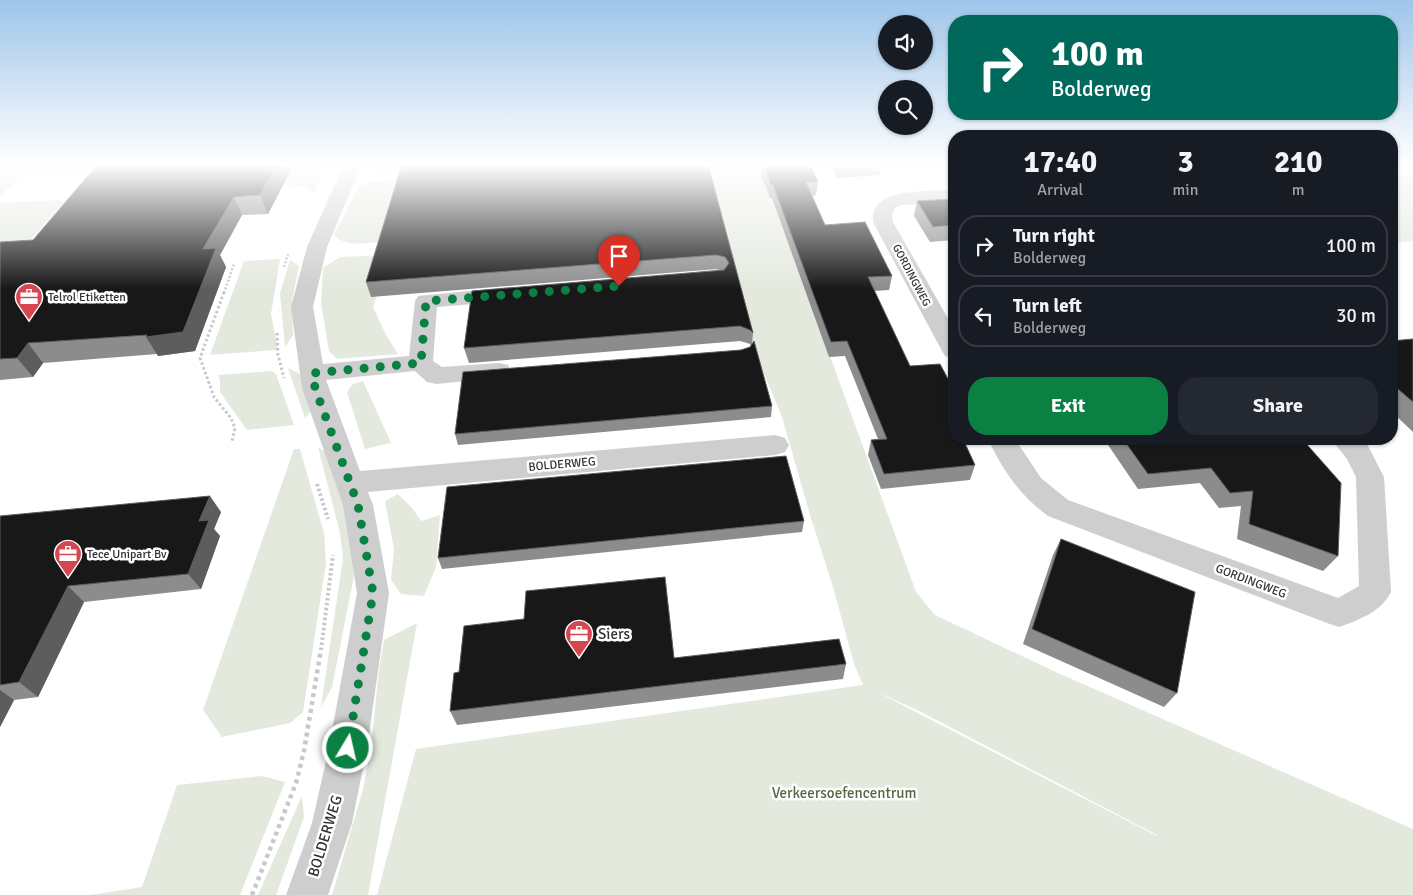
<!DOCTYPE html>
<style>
body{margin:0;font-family:Signika,sans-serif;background:#242831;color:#f1f3f6;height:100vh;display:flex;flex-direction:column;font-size:19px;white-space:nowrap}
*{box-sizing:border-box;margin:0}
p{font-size:16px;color:#9ea1a6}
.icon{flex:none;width:28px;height:28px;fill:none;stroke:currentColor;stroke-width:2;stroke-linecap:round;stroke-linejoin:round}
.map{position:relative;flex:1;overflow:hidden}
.sheet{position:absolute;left:948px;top:130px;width:450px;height:315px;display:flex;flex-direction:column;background:#171b24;border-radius:20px;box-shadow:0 1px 4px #0004}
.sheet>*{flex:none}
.guide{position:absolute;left:948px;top:15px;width:450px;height:105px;border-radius:20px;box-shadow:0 1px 4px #0004;background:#00695c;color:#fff;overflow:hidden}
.controls{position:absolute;left:878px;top:15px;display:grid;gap:10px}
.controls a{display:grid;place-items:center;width:55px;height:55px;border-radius:50%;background:#171b24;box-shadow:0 1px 4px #0004;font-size:25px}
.pin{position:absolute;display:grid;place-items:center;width:42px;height:42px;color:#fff;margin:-51px -21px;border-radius:50% 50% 50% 0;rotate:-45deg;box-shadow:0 0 5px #0007}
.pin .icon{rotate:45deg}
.me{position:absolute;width:55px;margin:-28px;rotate:9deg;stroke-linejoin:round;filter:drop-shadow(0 0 4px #0008)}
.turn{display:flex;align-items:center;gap:18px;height:105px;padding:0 20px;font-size:22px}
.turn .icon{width:65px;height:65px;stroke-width:2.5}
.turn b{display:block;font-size:35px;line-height:42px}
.eta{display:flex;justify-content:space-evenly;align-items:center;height:85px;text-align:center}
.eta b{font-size:30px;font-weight:700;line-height:35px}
.primary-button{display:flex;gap:10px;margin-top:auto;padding:10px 20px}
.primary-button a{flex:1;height:58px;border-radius:20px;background:#0b8043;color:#fff;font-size:20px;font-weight:700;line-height:58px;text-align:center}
.primary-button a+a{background:#242831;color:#f1f3f6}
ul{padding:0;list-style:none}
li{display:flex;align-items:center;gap:15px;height:62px;margin:0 10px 8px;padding:0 10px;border:2px solid #363941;border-radius:20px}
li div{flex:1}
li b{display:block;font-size:19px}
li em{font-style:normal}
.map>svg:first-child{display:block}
.green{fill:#e4e9de;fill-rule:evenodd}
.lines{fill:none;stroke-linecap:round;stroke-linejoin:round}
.path-far3{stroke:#c8c8c8;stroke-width:2.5;stroke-dasharray:2 2;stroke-linecap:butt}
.path-far2{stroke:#c8c8c8;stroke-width:3;stroke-dasharray:2.5 2.5;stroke-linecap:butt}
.path-far1{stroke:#c8c8c8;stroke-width:4;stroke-dasharray:2.5 2.5;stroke-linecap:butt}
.path{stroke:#c8c8c8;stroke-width:4.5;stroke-dasharray:4 4;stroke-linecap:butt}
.minor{fill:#cecece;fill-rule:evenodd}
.wall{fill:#8c8c8c}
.shaded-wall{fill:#5d5d5d}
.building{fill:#181818;stroke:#5d5d5d}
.route{stroke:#0b8043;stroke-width:9;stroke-dasharray:0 16.2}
.labels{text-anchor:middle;stroke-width:5;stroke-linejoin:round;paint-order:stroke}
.far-street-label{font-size:11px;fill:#313131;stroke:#fff}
.poi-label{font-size:12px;fill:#313131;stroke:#fff;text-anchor:start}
.street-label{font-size:12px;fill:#313131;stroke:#fff}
.near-poi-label{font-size:15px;fill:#313131;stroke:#fff;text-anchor:start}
.near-park-label{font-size:15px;fill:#546942;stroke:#fff}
.near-street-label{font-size:15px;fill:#313131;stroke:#fff}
</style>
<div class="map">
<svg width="1413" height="895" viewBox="0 0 1413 895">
<rect width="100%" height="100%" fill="#fff"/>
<g class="green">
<polygon points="0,164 237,164 23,174 0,196"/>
<polygon points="291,164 324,164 315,194 303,186 281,184"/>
<polygon points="374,164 414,164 411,170 379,173 367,170 367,167 372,166"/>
<path d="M656,164H760L916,592L935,615L1058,673L1413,829V895H377L416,749L863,685L854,664L833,587L810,515L782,417L747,333L698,273L683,185ZM877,692L919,711L1157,835V836Z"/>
<polygon points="1413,175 1413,241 1391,243 1391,176"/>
<path d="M407,180L391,241C372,242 347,249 334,235L359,187L369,182Z"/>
<polygon points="60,200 63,203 18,254 0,255 0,203"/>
<polygon points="390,255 373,307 386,335 398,354 337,359 329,351 321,303 323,268 340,257"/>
<polygon points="280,259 271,314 278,350 210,355 244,261"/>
<polygon points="290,260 299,266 292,300 293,335 285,347 280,293"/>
<polygon points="288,368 302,375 312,409 305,418"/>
<polygon points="271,371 276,374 294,425 247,430 220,392 220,380 218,375"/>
<polygon points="363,381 391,443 365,449 347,392 353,384"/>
<polygon points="318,447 329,454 347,514 354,576 332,687 321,707 343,558 340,533"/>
<polygon points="294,449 300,449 324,533 326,563 303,712 290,723 222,737 203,710"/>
<polygon points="398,494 413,509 421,521 440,515 436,567 424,596 401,594 391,580 394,549 385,501"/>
<polygon points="417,623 368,895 332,895 363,789 371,749 379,669 384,640"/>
<polygon points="262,776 285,782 240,895 91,895 142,887 177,785"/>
<polygon points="302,796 304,817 276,895 258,895"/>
</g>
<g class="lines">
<g class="path-far3">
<polyline points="284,267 288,254"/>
<polyline points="224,293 234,264"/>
</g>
<g class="path-far2">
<polyline points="224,292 200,358 214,397 231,418 235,428 232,441"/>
<polyline points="277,333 278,355 284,378"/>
</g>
<g class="path-far1">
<polyline points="317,484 328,519"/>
<polyline points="321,650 333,555"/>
</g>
<polyline class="path" points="252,895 296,783 304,751 321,649"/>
<g class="minor">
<polygon points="344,164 362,164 327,247 313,307 323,364 409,356 415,301 418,296 509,287 517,289 520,294 517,299 509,301 437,307 433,361 442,367 499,363 508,365 511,371 508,377 436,384 427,382 415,371 326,380 360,471 775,435 785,438 789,445 785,452 775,455 368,492 373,505 389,593 367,748 352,823 328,895 286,895 312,823 329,748 357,593 343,505 302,388 291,307 307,247"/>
<path d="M954,190V202L901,205L894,209L892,215L893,222L954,329V359L945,356L942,351L873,222C869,186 930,192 954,190Z"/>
<path d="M988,439H1015L1041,478L1068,500L1338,598L1359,586L1356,477L1347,459L1331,439H1361L1368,446L1384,477L1391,592C1381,612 1359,620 1339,627L1327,623L1048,516C1020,496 1002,469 988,439Z"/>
</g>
</g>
<g class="wall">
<polygon points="294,164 268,214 242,215 220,255 226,267 195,351 158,356 157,354 43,363 33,377 0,380 0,242 33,240"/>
<polygon points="708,164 753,333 752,344 772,406 771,417 458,445 455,434 750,347 751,346 750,344 740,341 469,363 464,348 722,271 716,269 371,297 366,282"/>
<polygon points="762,164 810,164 818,182 816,195 812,196 825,225 892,276 889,290 874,291 910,366 954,439 975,465 970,480 881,489 868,455 871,440 878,439 845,356 829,357 772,198 770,198 761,175"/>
<polygon points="830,164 882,164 880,175 837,178"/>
<polygon points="954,199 954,240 930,242 914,216 917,201"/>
<polygon points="1413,339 1413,432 1391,411 1391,341"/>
<polygon points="1104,439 1302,439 1338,556 1323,571 1237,539 1241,506 1219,508 1200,483 1138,489"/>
<polygon points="221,512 214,529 220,536 201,589 84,602 38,697 14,700 0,727 0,516"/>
<polygon points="804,521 802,532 442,569 438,558"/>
<polygon points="1061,539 1177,693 1164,707 1023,644 1053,555"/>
<polygon points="674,658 846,664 843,679 457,725 450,711"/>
</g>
<g class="shaded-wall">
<polygon points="277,164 294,164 268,214 260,195"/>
<polygon points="234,197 242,215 220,255 226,267 195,351 158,356 146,337 203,249"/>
<polygon points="28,343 43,363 33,377 17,358"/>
<polygon points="210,496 221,512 214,529 220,536 201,589 188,574 199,521"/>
<polygon points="68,586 84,602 38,697 19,682"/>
<polygon points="0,690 14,700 0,727"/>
</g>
<g class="building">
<polygon points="98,164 277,164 260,195 234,197 203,249 216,248 183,332 146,337 147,335 28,343 17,358 0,359 0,242 33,240"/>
<polygon points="402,164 708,164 753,333 750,330 740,326 464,348 472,291 724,270 729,263 725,257 716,255 366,282"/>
<polygon points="763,164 810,164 818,182 806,182 825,225 865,222 892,276 868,277 910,366 940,364 954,390 954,439 963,439 975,465 884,474 871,440 887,439 847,341 831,342 773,185 771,185"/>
<polygon points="954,199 954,225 933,227 917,201"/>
<polygon points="1413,339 1413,402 1391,383 1391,341"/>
<polygon points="754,341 772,406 455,434 463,372 741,350 750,347"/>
<polygon points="1123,439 1302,439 1341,483 1338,556 1249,524 1253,491 1230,493 1211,468 1148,474"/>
<polygon points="786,456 804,521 438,558 447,487"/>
<polygon points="210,496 199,521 209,520 188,574 68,586 19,682 0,685 0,516"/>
<polygon points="1061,539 1195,592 1177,693 1032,629"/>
<polygon points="665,577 674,658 839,639 846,664 450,711 454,673 459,672 464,626 524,619 526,591"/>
</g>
<linearGradient id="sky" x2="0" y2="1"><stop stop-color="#9ec5e9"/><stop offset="0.57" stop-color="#fff"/><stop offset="1" stop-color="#fff" stop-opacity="0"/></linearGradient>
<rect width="1413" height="289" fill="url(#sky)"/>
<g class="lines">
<polyline class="route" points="348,748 373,593 358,505 315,388 313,373 421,363 426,301 619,286"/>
</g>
<defs>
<symbol id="office-pin" viewBox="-11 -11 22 30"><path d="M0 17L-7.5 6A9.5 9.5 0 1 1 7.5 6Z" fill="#d54650" stroke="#fff"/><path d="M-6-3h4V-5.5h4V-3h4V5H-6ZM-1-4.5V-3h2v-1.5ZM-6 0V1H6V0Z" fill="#fff"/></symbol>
</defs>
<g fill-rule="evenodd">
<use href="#office-pin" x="13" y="281" width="32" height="43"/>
<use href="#office-pin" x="52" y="538" width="32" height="43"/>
<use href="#office-pin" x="563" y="618" width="32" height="43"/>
</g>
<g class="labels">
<g class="far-street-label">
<text transform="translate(912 275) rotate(62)" y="4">GORDINGWEG</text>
</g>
<g class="poi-label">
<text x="48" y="301">Telrol Etiketten</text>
<text x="87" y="558">Tece Unipart Bv</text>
</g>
<g class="street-label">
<text transform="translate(562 464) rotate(-5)" y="4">BOLDERWEG</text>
<text transform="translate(1251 581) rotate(21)" y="4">GORDINGWEG</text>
</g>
<g class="near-poi-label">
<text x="598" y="639">Siers</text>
</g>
<g class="near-park-label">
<text x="844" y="798">Verkeersoefencentrum</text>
</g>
<g class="near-street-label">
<text transform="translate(325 836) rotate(-73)" y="5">BOLDERWEG</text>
</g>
</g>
</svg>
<div class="controls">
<a><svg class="icon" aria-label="sound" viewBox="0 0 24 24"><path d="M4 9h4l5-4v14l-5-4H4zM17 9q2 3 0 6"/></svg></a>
<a><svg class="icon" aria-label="search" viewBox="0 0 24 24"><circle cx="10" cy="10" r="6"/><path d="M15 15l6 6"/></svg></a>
</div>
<div class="pin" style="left:619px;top:286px;background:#d93025"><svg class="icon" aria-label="arrive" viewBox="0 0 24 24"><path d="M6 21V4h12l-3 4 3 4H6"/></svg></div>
<svg class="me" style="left:348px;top:748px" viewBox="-20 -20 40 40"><circle r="17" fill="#0b8043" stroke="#fff" stroke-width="3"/><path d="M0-11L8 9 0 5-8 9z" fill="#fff"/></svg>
<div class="guide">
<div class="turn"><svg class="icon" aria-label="right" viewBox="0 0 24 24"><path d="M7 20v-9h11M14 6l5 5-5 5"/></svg><div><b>100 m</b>Bolderweg</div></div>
</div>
<section class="sheet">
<div class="eta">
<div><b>17:40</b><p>Arrival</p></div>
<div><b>3</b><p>min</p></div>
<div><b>210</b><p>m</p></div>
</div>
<ul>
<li><svg class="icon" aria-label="right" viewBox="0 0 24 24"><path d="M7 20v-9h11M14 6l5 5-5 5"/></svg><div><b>Turn right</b><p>Bolderweg</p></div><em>100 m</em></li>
<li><svg class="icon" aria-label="left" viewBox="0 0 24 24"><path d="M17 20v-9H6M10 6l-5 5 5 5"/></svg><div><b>Turn left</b><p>Bolderweg</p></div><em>30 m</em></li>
</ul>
<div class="primary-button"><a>Exit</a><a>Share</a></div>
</section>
</div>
